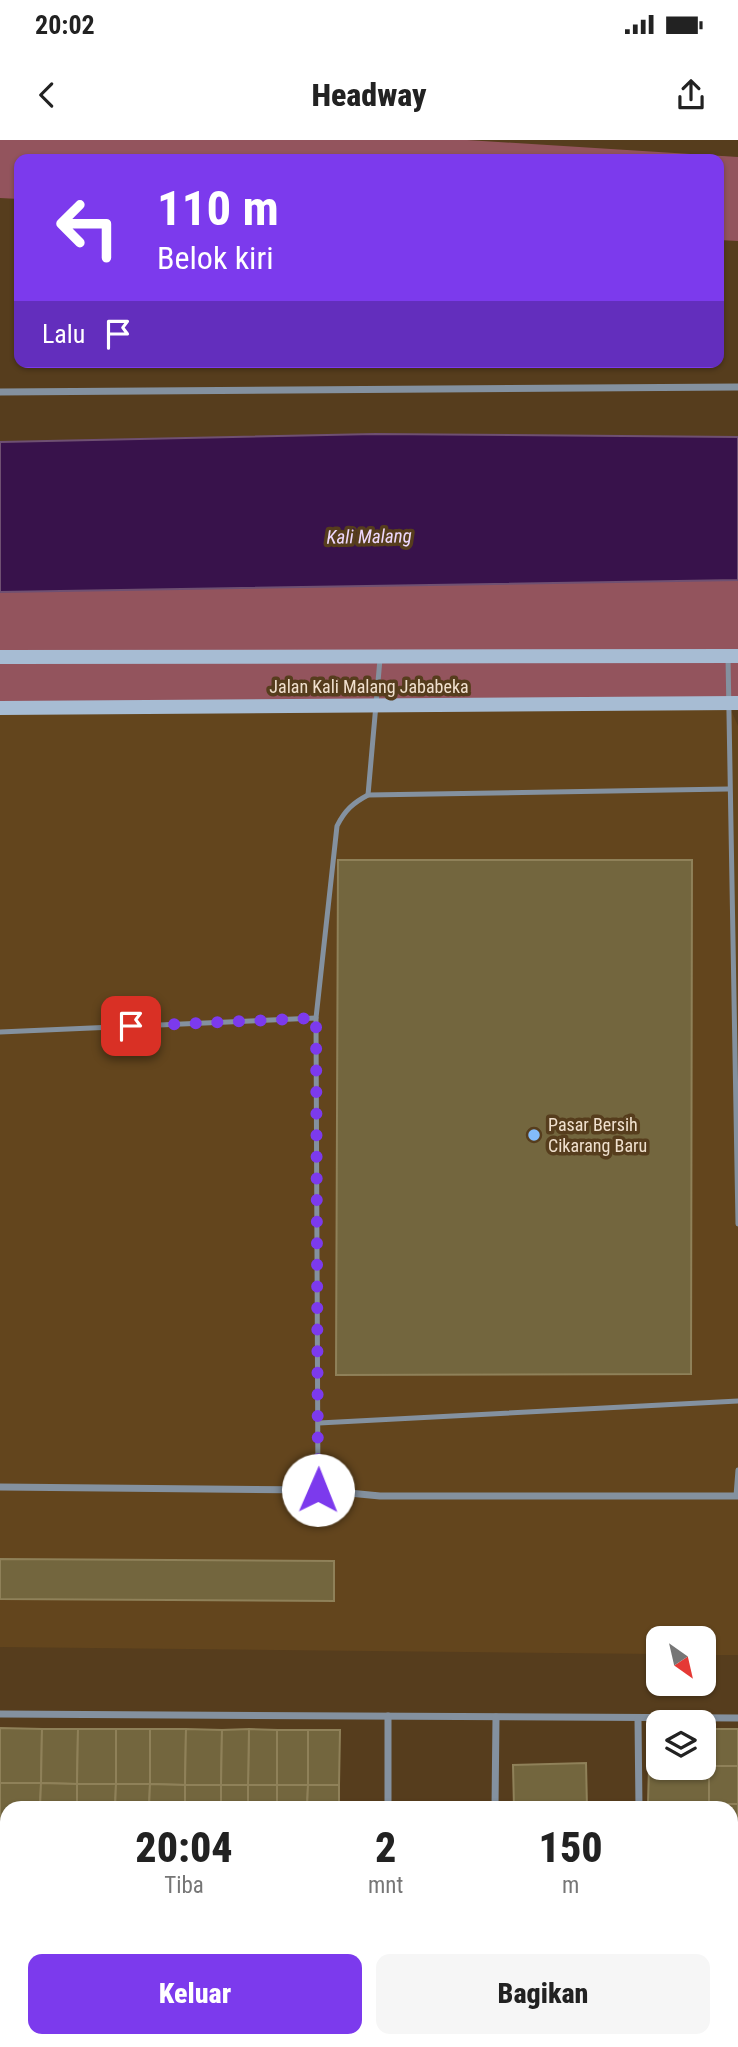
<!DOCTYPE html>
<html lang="id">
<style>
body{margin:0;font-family:"Roboto Condensed",sans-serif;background:#f6f6f6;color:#222;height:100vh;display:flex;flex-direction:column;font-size:26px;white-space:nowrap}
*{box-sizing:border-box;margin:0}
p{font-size:23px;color:#767676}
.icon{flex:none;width:38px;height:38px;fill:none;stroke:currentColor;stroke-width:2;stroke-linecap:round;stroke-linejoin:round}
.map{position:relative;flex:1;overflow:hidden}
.side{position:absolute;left:0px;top:1661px;width:738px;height:247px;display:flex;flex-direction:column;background:#fff;border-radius:21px 21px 0 0;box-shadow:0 2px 5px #0004}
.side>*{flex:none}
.banner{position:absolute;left:14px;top:14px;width:710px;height:214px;border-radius:14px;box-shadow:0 2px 5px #0004;background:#7c3aed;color:#fff;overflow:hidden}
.needle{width:46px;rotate:146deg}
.buttons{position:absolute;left:646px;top:1486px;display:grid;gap:14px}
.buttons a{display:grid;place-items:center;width:70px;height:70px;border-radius:14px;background:#fff;box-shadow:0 2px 5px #0004;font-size:35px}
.pin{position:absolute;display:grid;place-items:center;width:60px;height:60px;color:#fff;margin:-30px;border-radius:14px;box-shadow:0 4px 10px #0006}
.me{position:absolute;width:77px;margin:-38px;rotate:1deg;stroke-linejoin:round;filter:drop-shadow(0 0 5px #0008)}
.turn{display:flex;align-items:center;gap:24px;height:147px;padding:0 28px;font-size:32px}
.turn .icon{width:91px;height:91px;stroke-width:2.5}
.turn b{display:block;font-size:49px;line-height:60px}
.then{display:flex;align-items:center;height:66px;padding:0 28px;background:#0003;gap:14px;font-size:26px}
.eta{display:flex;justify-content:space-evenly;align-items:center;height:119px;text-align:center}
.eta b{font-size:42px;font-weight:800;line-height:49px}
.cta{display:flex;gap:14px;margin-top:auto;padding:14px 28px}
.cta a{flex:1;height:80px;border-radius:14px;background:#7c3aed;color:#fff;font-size:28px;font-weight:800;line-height:80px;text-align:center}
.cta a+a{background:#f6f6f6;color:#222}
.status{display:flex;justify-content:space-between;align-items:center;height:49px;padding:0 35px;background:#fff;direction:ltr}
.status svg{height:19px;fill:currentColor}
header{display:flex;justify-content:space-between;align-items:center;height:91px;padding:0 28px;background:#fff;font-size:32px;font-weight:800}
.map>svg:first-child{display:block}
.built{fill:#63451d}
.green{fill:#93545d}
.water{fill:#38124b;stroke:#6f5072;stroke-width:2}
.building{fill:#73663e;stroke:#8f8159;stroke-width:2}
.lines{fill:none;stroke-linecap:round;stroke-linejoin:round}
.lane{stroke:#84919f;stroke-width:5}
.street{stroke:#84919f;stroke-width:7}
.secondary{stroke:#a7bcd3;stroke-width:14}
.route{stroke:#7c3aed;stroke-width:12;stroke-dasharray:0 21.6}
.poi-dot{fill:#83bcfb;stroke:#563d1d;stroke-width:2.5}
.labels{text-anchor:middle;stroke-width:7;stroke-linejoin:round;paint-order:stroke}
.street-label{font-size:18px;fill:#f0e0ce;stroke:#563d1d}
.poi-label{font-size:18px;fill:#f0e0ce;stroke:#563d1d;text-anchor:start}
.water-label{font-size:19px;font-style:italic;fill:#eed8fd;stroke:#563d1d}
</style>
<div class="status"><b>20:02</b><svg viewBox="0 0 49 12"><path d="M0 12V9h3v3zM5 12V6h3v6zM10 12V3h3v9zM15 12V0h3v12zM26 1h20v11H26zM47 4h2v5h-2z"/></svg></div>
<header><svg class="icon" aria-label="back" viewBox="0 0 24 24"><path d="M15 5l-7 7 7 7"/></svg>Headway<svg class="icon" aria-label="share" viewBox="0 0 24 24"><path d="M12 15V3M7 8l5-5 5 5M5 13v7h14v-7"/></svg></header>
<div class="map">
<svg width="738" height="1907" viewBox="0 0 738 1907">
<rect width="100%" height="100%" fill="#563d1d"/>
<polygon class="built" points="728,563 738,586 738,1515 704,1515 704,1498 658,1498 658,1514 0,1507 0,567"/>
<g class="green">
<polygon points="0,0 467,0 738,17 738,101 719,100 719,19 19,19 19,59 0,58"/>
<polygon points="549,441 738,441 738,563 0,568 0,451"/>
</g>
<polygon class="water" points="375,294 738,297 738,440 0,452 0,302"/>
<g class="building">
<polygon points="338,720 692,720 691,1234 336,1235"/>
<polygon points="0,1419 334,1421 334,1461 0,1459"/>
<polygon points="0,1588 42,1589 41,1643 0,1643"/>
<polygon points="42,1589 78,1589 77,1644 41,1643"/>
<polygon points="78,1589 116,1589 116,1644 77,1644"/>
<rect x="116" y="1589" width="34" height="55"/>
<polygon points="150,1589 186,1589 185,1645 150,1644"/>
<polygon points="186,1589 222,1590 221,1645 185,1645"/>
<polygon points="249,1589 277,1590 277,1645 248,1645"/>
<polygon points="249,1589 248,1645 221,1645 222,1590"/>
<polygon points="704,1589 710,1589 709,1626 704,1626"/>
<polygon points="710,1589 738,1589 738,1626 709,1626"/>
<rect x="277" y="1590" width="31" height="55"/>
<polygon points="308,1590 340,1590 339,1645 308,1645"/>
<rect x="649" y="1590" width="9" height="36"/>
<polygon points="586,1623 587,1668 514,1668 513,1625"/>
<polygon points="649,1626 709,1626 709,1664 648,1664"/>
<rect x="709" y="1626" width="29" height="38"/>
<polygon points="0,1643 41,1643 40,1668 7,1668 7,1700 0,1699"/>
<polygon points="41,1643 77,1644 77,1668 40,1668"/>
<polygon points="77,1644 116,1644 115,1668 77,1668"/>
<polygon points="116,1644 150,1644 149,1668 115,1668"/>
<polygon points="150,1644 185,1645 185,1668 149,1668"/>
<rect x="185" y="1645" width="36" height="23"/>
<rect x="221" y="1645" width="27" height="23"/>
<rect x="248" y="1645" width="29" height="23"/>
<polygon points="277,1645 308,1645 307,1668 277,1668"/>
<polygon points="308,1645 339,1645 339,1668 307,1668"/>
<rect x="648" y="1664" width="61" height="4"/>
<polygon points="709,1664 738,1664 738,1699 732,1699 732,1668 709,1668"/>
<rect x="732" y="1699" width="6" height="42"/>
<rect x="0" y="1735" width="7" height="55"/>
<rect x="732" y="1741" width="6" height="41"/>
<rect x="732" y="1782" width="6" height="38"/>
<rect x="0" y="1790" width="7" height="56"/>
<rect x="732" y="1820" width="6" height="42"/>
<polygon points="0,1884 7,1884 7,1900 19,1900 19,1907 0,1907"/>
<polygon points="738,1899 738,1907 723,1907 723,1900"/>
<rect x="19" y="1900" width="36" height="7"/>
<rect x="55" y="1900" width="27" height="7"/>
<rect x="82" y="1900" width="29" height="7"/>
<rect x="111" y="1900" width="30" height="7"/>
<rect x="141" y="1900" width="32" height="7"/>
<rect x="173" y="1900" width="30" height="7"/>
<rect x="203" y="1900" width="36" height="7"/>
<rect x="239" y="1900" width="26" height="7"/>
<rect x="265" y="1900" width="26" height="7"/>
<rect x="291" y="1900" width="25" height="7"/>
<rect x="316" y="1900" width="26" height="7"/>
<rect x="342" y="1900" width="32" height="7"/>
<rect x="404" y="1900" width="52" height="7"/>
<rect x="456" y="1900" width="37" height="7"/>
<rect x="493" y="1900" width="38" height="7"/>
<rect x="531" y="1900" width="34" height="7"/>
<polygon points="565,1900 601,1900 600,1907 565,1907"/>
<polygon points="601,1900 637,1900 637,1907 600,1907"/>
<rect x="637" y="1900" width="27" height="7"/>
<rect x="664" y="1900" width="29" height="7"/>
<rect x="693" y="1900" width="30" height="7"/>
</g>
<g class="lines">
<g class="lane">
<polyline points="728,517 738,1084"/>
<polyline points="368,655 380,519"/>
<polyline points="0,892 316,878"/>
<polyline points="319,1283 738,1261"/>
<path d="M318,1350L316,878L337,686C345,670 353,663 368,655L728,649"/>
<polyline points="736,1356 738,1330"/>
</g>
<g class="street">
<polyline points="0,252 738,247"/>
<polyline points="0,1347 318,1350 380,1356 738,1356"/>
<polyline points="0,1574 738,1578"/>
<polyline points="638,1579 639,1668"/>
<polyline points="388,1668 388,1576"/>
<polyline points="495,1668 496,1577"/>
<polyline points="0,1719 7,1719"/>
<polyline points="0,1863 7,1863"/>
<polyline points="732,1885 738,1885"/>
<polyline points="386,1907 386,1900"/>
</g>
<g class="secondary">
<polyline points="0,517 738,516"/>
<polyline points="0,568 738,563"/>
</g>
</g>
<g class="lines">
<polyline class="route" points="131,886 316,878 318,1350"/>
</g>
<circle class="poi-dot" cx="534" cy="995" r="7"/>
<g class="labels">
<g class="street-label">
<text x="369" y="553">Jalan Kali Malang Jababeka</text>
</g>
<g class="poi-label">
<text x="548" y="991">Pasar Bersih<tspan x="548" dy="21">Cikarang Baru</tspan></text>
</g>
<g class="water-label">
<text transform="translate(369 396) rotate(-1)" y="7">Kali Malang</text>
</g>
</g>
</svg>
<div class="buttons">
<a><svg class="needle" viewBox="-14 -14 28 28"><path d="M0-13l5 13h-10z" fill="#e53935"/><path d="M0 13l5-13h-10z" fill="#767676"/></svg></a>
<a><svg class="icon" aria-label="layers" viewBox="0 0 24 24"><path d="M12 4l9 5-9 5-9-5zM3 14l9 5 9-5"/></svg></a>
</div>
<div class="pin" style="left:131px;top:886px;background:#d93025"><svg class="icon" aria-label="arrive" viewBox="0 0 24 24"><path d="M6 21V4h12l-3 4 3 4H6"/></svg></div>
<svg class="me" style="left:318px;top:1350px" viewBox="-20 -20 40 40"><circle r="19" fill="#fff"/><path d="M0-13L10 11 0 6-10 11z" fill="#7c3aed"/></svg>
<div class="banner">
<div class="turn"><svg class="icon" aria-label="left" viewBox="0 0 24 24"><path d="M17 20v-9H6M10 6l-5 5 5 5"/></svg><div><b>110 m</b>Belok kiri</div></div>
<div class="then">Lalu<svg class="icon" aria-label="arrive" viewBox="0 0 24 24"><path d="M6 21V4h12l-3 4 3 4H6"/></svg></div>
</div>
<section class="side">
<div class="eta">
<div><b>20:04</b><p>Tiba</p></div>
<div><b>2</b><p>mnt</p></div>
<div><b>150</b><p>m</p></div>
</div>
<div class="cta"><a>Keluar</a><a>Bagikan</a></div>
</section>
</div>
